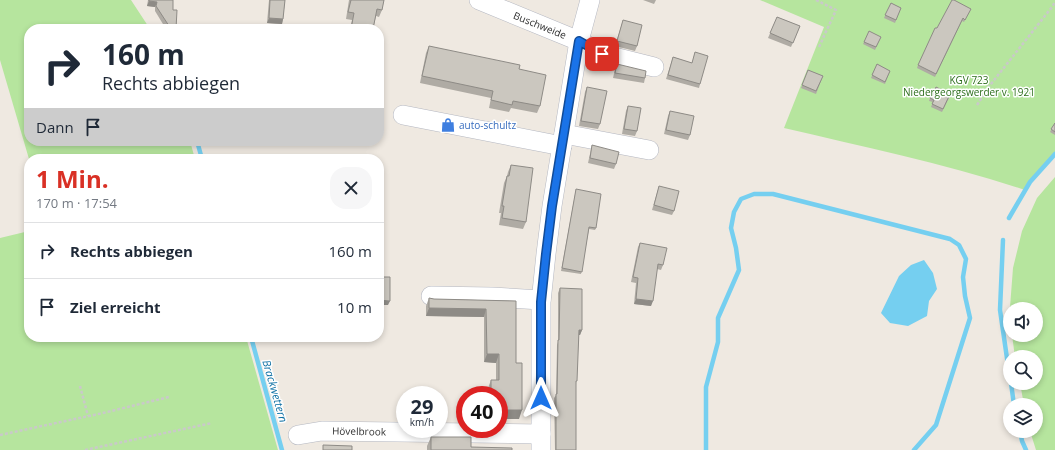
<!DOCTYPE html>
<html lang="de">
<meta charset="utf-8">
<style>
body{margin:0;font-family:"Open Sans",sans-serif;background:#f6f6f7;color:#1f2937;height:100vh;display:flex;flex-direction:column;font-size:15px;white-space:nowrap}
*{box-sizing:border-box;margin:0}
p{font-size:13px;color:#747a83}
.icon{flex:none;width:22px;height:22px;fill:none;stroke:currentColor;stroke-width:2;stroke-linecap:round;stroke-linejoin:round}
.map{position:relative;flex:1;overflow:hidden}
.sheet{position:absolute;left:24px;top:154px;width:360px;height:188px;display:flex;flex-direction:column;background:#fff;border-radius:16px;box-shadow:0 2px 6px #0003}
.sheet>*{flex:none}
.banner{position:absolute;left:24px;top:24px;width:360px;height:122px;border-radius:16px;box-shadow:0 2px 6px #0003;background:#fff;color:#1f2937;overflow:hidden}
.buttons{position:absolute;left:1003px;top:302px;display:grid;gap:8px}
.buttons a{display:grid;place-items:center;width:40px;height:40px;border-radius:50%;background:#fff;box-shadow:0 2px 6px #0003;font-size:20px}
.speed{position:absolute;left:396px;top:386px;display:flex;gap:8px;font-size:20px;font-weight:700;text-align:center}
.speed>*{display:grid;place-content:center;width:52px;height:52px;border-radius:50%;background:#fff;box-shadow:0 2px 6px #0003;line-height:1}
.speed small{font-size:10px;font-weight:400}
.speed .limit{border:6px solid #d22;background:#fff;color:#111}
.pin{position:absolute;display:grid;place-items:center;width:34px;height:34px;color:#fff;margin:-17px;border-radius:8px;box-shadow:0 2px 6px #0006}
.me{position:absolute;width:44px;margin:-22px;rotate:0deg;stroke-linejoin:round;filter:drop-shadow(0 0 3px #0008)}
.turn{display:flex;align-items:center;gap:14px;height:84px;padding:0 12px;font-size:18px}
.turn .icon{width:52px;height:52px;stroke-width:2.5}
.turn b{display:block;font-size:28px;line-height:34px}
.then{display:flex;align-items:center;height:38px;padding:0 12px;background:#0003;gap:8px;font-size:15px}
.round{display:grid;place-items:center;flex:none;width:42px;height:42px;border-radius:16px;background:#f6f6f7}
.overview{display:flex;align-items:center;justify-content:space-between;height:68px;padding:0 12px}
h1{font-size:24px;font-weight:700;line-height:30px;color:#d93025}
ul{padding:0;list-style:none}
li{display:flex;align-items:center;gap:12px;height:56px;padding:0 12px;border-top:1px solid #e0e1e3}
li div{flex:1}
li b{display:block;font-size:15px}
li em{font-style:normal}
.map>svg:first-child{display:block}
.green{fill:#b6e59e}
.water{fill:#75cff0}
.lines{fill:none;stroke-linecap:round;stroke-linejoin:round}
.stream{stroke:#75cff0;stroke-width:4.5}
.minor-casing{stroke:#b4b7c1;stroke-width:20}
.path{stroke:#c9c9c9;stroke-width:2.5;stroke-dasharray:3 2;stroke-linecap:butt}
.minor{stroke:#fff;stroke-width:19}
.wall{fill:#afaba4}
.shaded-wall{fill:#8e8b86}
.building{fill:#cbc7bf;stroke:#8e8b86}
.route-casing{stroke:#114b97;stroke-width:10}
.route{stroke:#1a73e8;stroke-width:7}
.labels{text-anchor:middle;stroke-width:3;stroke-linejoin:round;paint-order:stroke}
.street-label{font-size:10px;fill:#2e2e2e;stroke:#fff}
.park-label{font-size:10px;fill:#2c6e1b;stroke:#fff}
.shop-label{font-size:10px;fill:#366cbe;stroke:#fff;text-anchor:start}
.water-label{font-size:11px;font-style:italic;fill:#0d6fa3;stroke:#fff}
</style>
<div class="map">
<svg width="1055" height="450" viewBox="0 0 1055 450">
<rect width="100%" height="100%" fill="#efe9e1"/>
<g class="green">
<polygon points="0,0 131,0 150,29 29,29 29,141 190,141 195,159 29,159 0,60"/>
<path d="M760,0H1055V154L1030,182L1025,190C946,164 865,147 784,128L824,27Z"/>
<polygon points="1055,177 1055,450 1036,450 1030,431 1036,431 1036,405 1024,405 1020,383 1036,383 1036,357 1015,357 1012,335 1036,335 1036,309 1010,309 1010,325 1009,320 1013,268 1022,231 1037,198"/>
<polygon points="29,231 29,337 246,337 278,450 0,450 0,238"/>
</g>
<polygon class="water" points="924,260 933,273 937,289 929,301 927,316 908,326 890,323 881,313 899,276 911,265"/>
<g class="lines">
<g class="stream">
<polyline points="197,141 202,159"/>
<polyline points="1009,218 1030,182 1055,154"/>
<polyline points="1003,240 1000,310 1010,379"/>
<polyline points="251,337 282,450"/>
<polyline points="1011,383 1014,405"/>
<polyline points="1020,431 1022,441 1026,450"/>
<polyline points="706,450 706,387 718,342 718,318 739,270 736,248 731,228 734,212 741,199 754,194 773,194 950,239 959,245 966,259 963,277 965,296 970,318 936,425 914,450"/>
</g>
<defs>
<g id="minor">
<polyline points="479,0 579,41 602,54 654,67"/>
<polyline points="403,115 562,146"/>
<polyline points="564,134 649,150"/>
<polyline points="431,296 492,297 541,300"/>
<polyline points="298,435 322,431 541,434"/>
<polyline points="541,450 541,302 546,254 552,206 579,41 590,0"/>
</g>
</defs>
<use href="#minor" class="minor-casing"/>
<g class="path">
<polyline points="816,0 836,10 819,47"/>
<polyline points="977,105 991,84 1052,7 1055,2"/>
<polyline points="80,386 88,416"/>
<polyline points="0,435 103,413 169,397"/>
<polyline points="85,450 212,423"/>
</g>
<use href="#minor" class="minor"/>
</g>
<g class="wall">
<polygon points="148,0 173,0 173,10 176,29 166,29 155,11 155,7 147,6"/>
<polygon points="269,0 285,0 283,19 282,24 267,23"/>
<polygon points="349,0 384,0 382,10 379,17 376,16 373,29 350,29 352,20 346,19"/>
<polygon points="643,0 656,0 654,4"/>
<polygon points="891,3 901,8 895,23 884,18"/>
<polygon points="970,11 964,22 962,21 935,77 917,68 918,65"/>
<polygon points="777,17 800,26 791,47 768,38"/>
<polygon points="623,20 637,46 635,51 615,46"/>
<polygon points="881,37 875,50 863,44 864,42"/>
<polygon points="429,46 519,69 540,106 537,113 511,108 509,112 489,108 491,98 420,83 426,53"/>
<polygon points="695,52 700,84 699,88 666,79 673,57 692,63"/>
<polygon points="617,64 645,78 644,83 613,78 615,69"/>
<polygon points="877,64 890,71 885,84 871,78"/>
<polygon points="808,70 823,76 816,94 801,88"/>
<polygon points="587,87 600,124 598,129 579,126 585,92"/>
<polygon points="950,96 942,112 931,107 933,102 929,101 930,98"/>
<polygon points="628,106 637,131 635,136 622,134 626,111"/>
<polygon points="670,111 690,135 688,140 664,134 668,116"/>
<polygon points="1055,123 1055,135 1050,132"/>
<polygon points="592,145 616,164 614,169 588,163"/>
<polygon points="511,165 526,222 523,229 499,225 501,213 499,213 504,183 507,176 508,172"/>
<polygon points="659,186 674,211 672,215 652,210"/>
<polygon points="576,189 596,228 595,230 589,229 581,274 561,271"/>
<polygon points="640,243 663,265 661,270 657,269 651,306 634,304 636,283 631,282 638,247"/>
<polygon points="560,288 582,330 580,335 579,335 576,385 576,450 555,450 554,398 556,395 557,345 558,342 558,293"/>
<polygon points="429,298 434,299 516,301 516,363 519,419 499,419 499,395 483,395 486,388 488,388 491,380 496,380 496,363 484,362 484,317 426,316 426,306"/>
<polygon points="431,437 471,447 512,450 427,450 427,446"/>
</g>
<g class="shaded-wall">
<polygon points="149,1 157,2 155,7 147,6"/>
<polygon points="269,18 283,19 282,24 267,23"/>
<polygon points="636,299 653,301 651,306 634,304"/>
<polygon points="379,300 390,301 388,305 379,305"/>
<polygon points="429,308 486,309 484,317 426,316"/>
<polygon points="579,330 582,330 580,335 577,335"/>
<polygon points="487,354 499,354 496,363 484,362"/>
<polygon points="499,410 522,410 519,419 499,419"/>
</g>
<g class="building">
<polygon points="149,0 173,0 173,10 177,10 176,29 171,29 156,6 157,2 149,1"/>
<polygon points="270,0 285,0 283,19 269,18"/>
<polygon points="351,0 384,0 382,10 377,9 373,29 351,29 354,13 348,12"/>
<polygon points="952,0 954,0 971,9 965,20 963,18 936,74 918,65 935,28 937,28"/>
<polygon points="891,3 901,8 896,20 885,15"/>
<polygon points="777,17 800,26 793,43 770,33"/>
<polygon points="623,20 642,25 637,46 617,41"/>
<polygon points="869,31 881,37 876,47 864,42"/>
<polygon points="429,46 520,65 519,69 546,75 540,106 513,101 512,105 491,100 493,91 422,76"/>
<polygon points="695,52 708,56 700,84 668,75 673,57 692,63"/>
<polygon points="617,64 646,71 645,78 615,73"/>
<polygon points="877,64 890,71 885,82 872,75"/>
<polygon points="808,70 823,76 816,91 802,85"/>
<polygon points="587,87 607,91 600,124 581,121"/>
<polygon points="936,87 950,94 943,109 932,104 934,100 930,98"/>
<polygon points="628,106 641,108 637,131 624,129"/>
<polygon points="670,111 694,116 690,135 666,130"/>
<polygon points="1055,123 1055,132 1051,129"/>
<polygon points="592,145 619,152 616,164 590,158"/>
<polygon points="511,165 533,168 526,222 502,218 504,206 502,206 507,176 509,176"/>
<polygon points="659,186 679,191 674,211 654,205"/>
<polygon points="576,189 601,194 596,228 589,227 582,272 562,268"/>
<polygon points="640,243 667,248 663,265 658,264 653,301 636,299 638,278 633,277"/>
<polygon points="379,277 390,277 390,301 379,300"/>
<polygon points="560,288 582,289 582,330 579,330 577,381 576,381 576,450 556,450 556,394 557,394 558,340 559,340"/>
<polygon points="429,298 434,299 516,301 516,363 522,363 522,410 499,410 499,395 486,395 486,388 491,388 491,380 499,380 499,354 487,354 486,309 429,308"/>
<polygon points="431,437 471,437 471,447 512,448 512,450 431,450"/>
<polygon points="323,445 352,446 352,450 323,450"/>
</g>
<g class="lines">
<defs>
<polyline id="route" points="541,398 541,302 546,254 552,206 579,41 602,54"/>
</defs>
<use href="#route" class="route-casing"/>
<use href="#route" class="route"/>
</g>
<defs>
<symbol id="shop-bare" viewBox="-9 -9 18 18"><path d="M-5-2.5h2.3a2.7 3.5 0 0 1 5.4 0H5L5.5 6h-11ZM-1.5-2.5h3a1.5 2.3 0 0 0-3 0Z" fill="#3f7fe0" stroke="#fff" stroke-width="2.5" paint-order="stroke"/></symbol>
</defs>
<g fill-rule="evenodd">
<use href="#shop-bare" x="438" y="115" width="20" height="20"/>
</g>
<g class="labels">
<g class="street-label">
<text transform="translate(540 25) rotate(22)" y="4">Buschweide</text>
<text transform="translate(359 431) rotate(1)" y="4">Hövelbrook</text>
</g>
<g class="park-label">
<text x="969" y="84">KGV 723<tspan x="969" dy="12">Niedergeorgswerder v. 1921</tspan></text>
</g>
<g class="shop-label">
<text x="459" y="129">auto-schultz</text>
</g>
<g class="water-label">
<text transform="translate(275 391) rotate(74)" y="4">Brackwettern</text>
</g>
</g>
</svg>
<div class="buttons">
<a><svg class="icon" aria-label="sound" viewBox="0 0 24 24"><path d="M4 9h4l5-4v14l-5-4H4zM17 9q2 3 0 6"/></svg></a>
<a><svg class="icon" aria-label="search" viewBox="0 0 24 24"><circle cx="10" cy="10" r="6"/><path d="M15 15l6 6"/></svg></a>
<a><svg class="icon" aria-label="layers" viewBox="0 0 24 24"><path d="M12 4l9 5-9 5-9-5zM3 14l9 5 9-5"/></svg></a>
</div>
<div class="speed"><div>29<small>km/h</small></div><div class="limit">40</div></div>
<div class="pin" style="left:602px;top:54px;background:#d93025"><svg class="icon" aria-label="arrive" viewBox="0 0 24 24"><path d="M6 21V4h12l-3 4 3 4H6"/></svg></div>
<svg class="me" style="left:541px;top:398px" viewBox="-20 -20 40 40"><path d="M0-17L14 15 0 8-14 15z" fill="#1a73e8" stroke="#fff" stroke-width="4"/></svg>
<div class="banner">
<div class="turn"><svg class="icon" aria-label="right" viewBox="0 0 24 24"><path d="M7 20v-9h11M14 6l5 5-5 5"/></svg><div><b>160 m</b>Rechts abbiegen</div></div>
<div class="then">Dann<svg class="icon" aria-label="arrive" viewBox="0 0 24 24"><path d="M6 21V4h12l-3 4 3 4H6"/></svg></div>
</div>
<section class="sheet">
<div class="overview"><div><h1>1 Min.</h1><p>170 m · 17:54</p></div><a class="round"><svg class="icon" aria-label="close" viewBox="0 0 24 24"><path d="M6 6l12 12M18 6L6 18"/></svg></a></div>
<ul>
<li><svg class="icon" aria-label="right" viewBox="0 0 24 24"><path d="M7 20v-9h11M14 6l5 5-5 5"/></svg><div><b>Rechts abbiegen</b></div><em>160 m</em></li>
<li><svg class="icon" aria-label="arrive" viewBox="0 0 24 24"><path d="M6 21V4h12l-3 4 3 4H6"/></svg><div><b>Ziel erreicht</b></div><em>10 m</em></li>
</ul>
</section>
</div>
